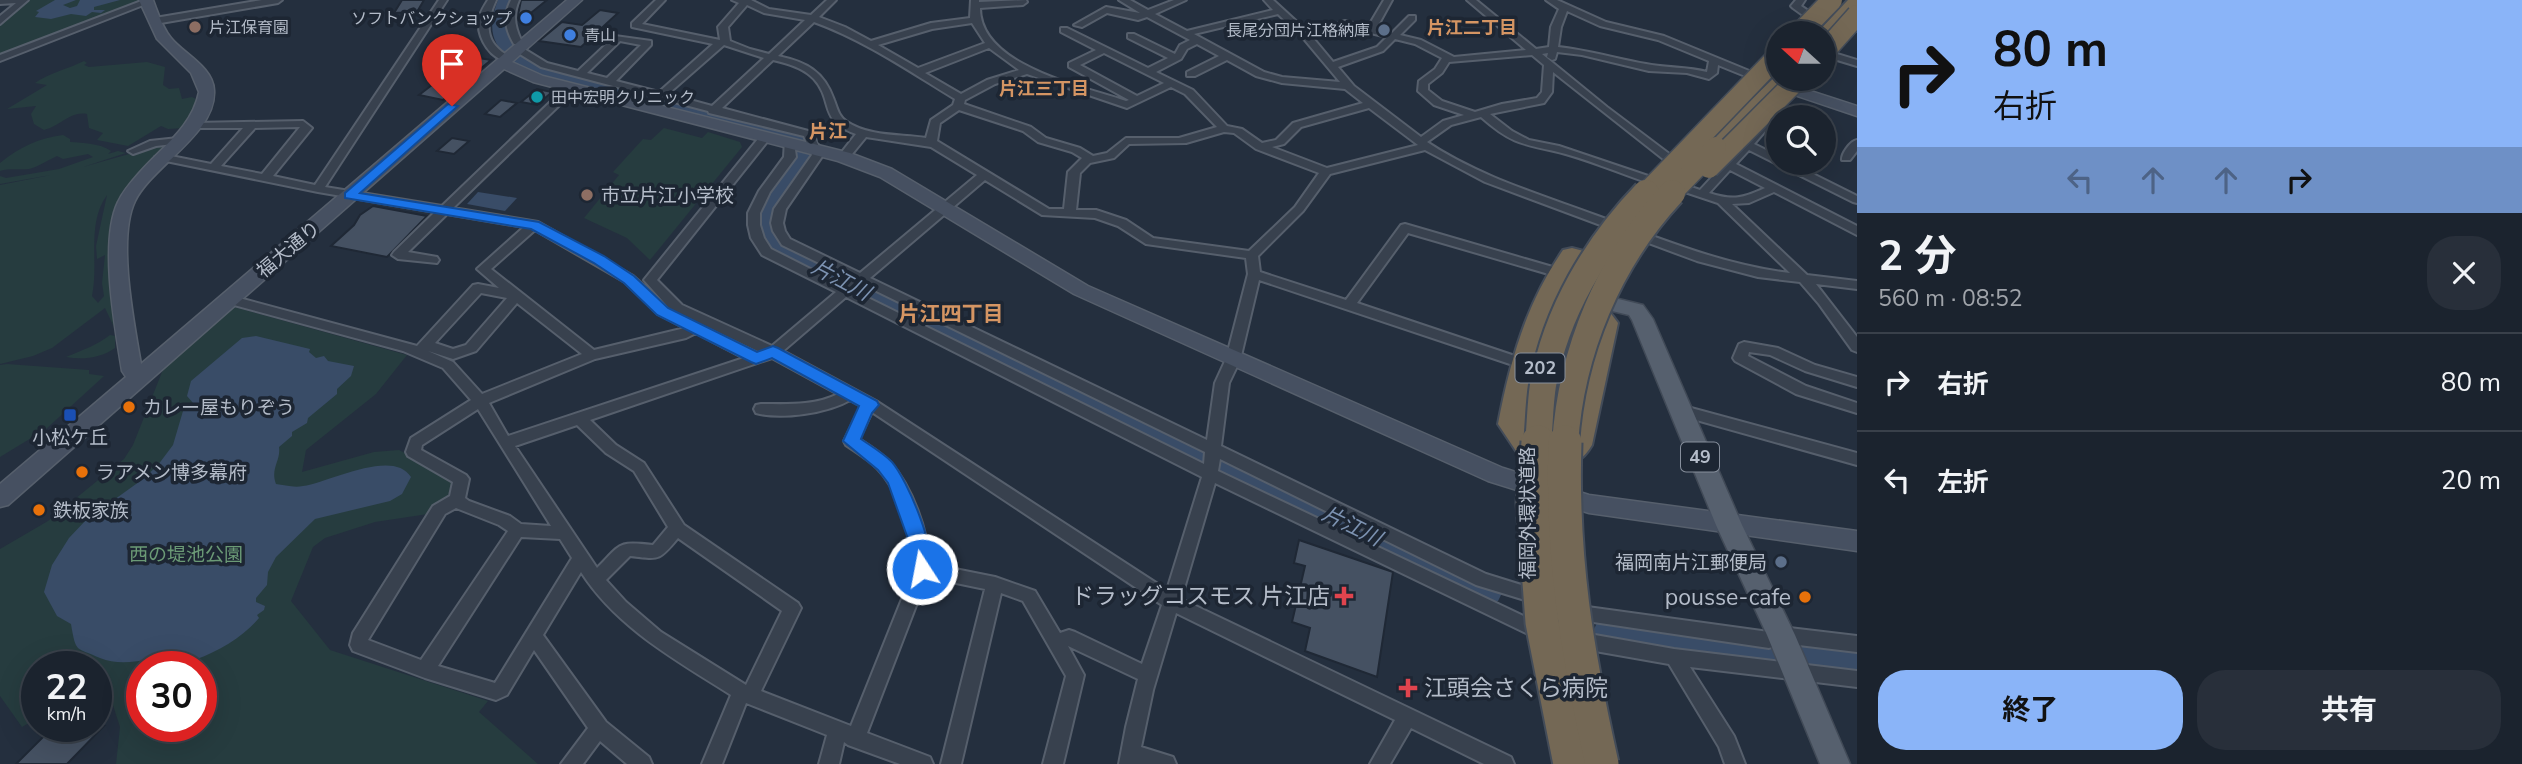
<!DOCTYPE html>
<html lang="ja">
<meta charset="utf-8">
<style>
body{margin:0;font-family:"Nunito Sans","Noto Sans JP",sans-serif;background:#282f3a;color:#f1f3f6;height:100vh;display:flex;flex-direction:column;font-size:26px;white-space:nowrap}
*{box-sizing:border-box;margin:0}
p{font-size:23px;color:#a0a4aa}
.icon{flex:none;width:38px;height:38px;fill:none;stroke:currentColor;stroke-width:2;stroke-linecap:round;stroke-linejoin:round}
.map{position:relative;flex:1;overflow:hidden}
.side{display:flex;flex-direction:column;background:#1b232e;width:665px}
.side>*{flex:none}
.guide{background:#8ab4f8;color:#111;overflow:hidden}
.needle{width:46px;rotate:291deg}
.fabs{position:absolute;left:1766px;top:21px;display:grid;gap:14px}
.fabs a{display:grid;place-items:center;width:70px;height:70px;border-radius:50%;background:#1b232e;box-shadow:0 7px 28px #0002,0 0 0 2px #39404a;font-size:35px}
.speed{position:absolute;left:21px;top:651px;display:flex;gap:14px;font-size:35px;font-weight:700;text-align:center}
.speed>*{display:grid;place-content:center;width:91px;height:91px;border-radius:50%;background:#1b232e;box-shadow:0 7px 28px #0002,0 0 0 2px #39404a;line-height:1}
.speed small{font-size:18px;font-weight:400}
.speed .limit{border:10px solid #d22;background:#fff;color:#111}
.pin{position:absolute;display:grid;place-items:center;width:60px;height:60px;color:#fff;margin:-72px -30px;border-radius:50% 50% 50% 0;rotate:-45deg;box-shadow:0 0 7px #0007}
.pin .icon{rotate:45deg}
.me{position:absolute;width:77px;margin:-38px;rotate:349deg;stroke-linejoin:round;filter:drop-shadow(0 0 5px #0008)}
.turn{display:flex;align-items:center;gap:24px;height:147px;padding:0 21px;font-size:32px}
.turn .icon{width:91px;height:91px;stroke-width:2.5}
.turn b{display:block;font-size:49px;line-height:60px}
.lanes{display:flex;align-items:center;height:66px;padding:0 21px;background:#0003;justify-content:center;gap:35px;direction:ltr}
.lanes .off{opacity:.35}
.round{display:grid;place-items:center;flex:none;width:74px;height:74px;border-radius:28px;background:#282f3a}
.summary{display:flex;align-items:center;justify-content:space-between;height:119px;padding:0 21px}
h1{font-size:42px;font-weight:700;line-height:52px}
.button{display:flex;gap:14px;margin-top:auto;padding:14px 21px}
.button a{flex:1;height:80px;border-radius:28px;background:#8ab4f8;color:#111;font-size:28px;font-weight:700;line-height:80px;text-align:center}
.button a+a{background:#282f3a;color:#f1f3f6}
ul{padding:0;list-style:none}
li{display:flex;align-items:center;gap:21px;height:98px;padding:0 21px;border-top:2px solid #39404a}
li div{flex:1}
li b{display:block;font-size:26px}
li em{font-style:normal}
main{display:flex;flex:1;min-height:0}
.map>svg:first-child{display:block}
.green{fill:#263c3f;fill-rule:evenodd}
.water{fill:#394c67}
.lines{fill:none;stroke-linecap:round;stroke-linejoin:round}
.river{fill:#394c67;fill-rule:evenodd}
.building{fill:#455162;stroke:#1f2835;stroke-width:2}
.street-casing{stroke:#565f6c;stroke-width:4}
.secondary-casing{stroke:#565f6c;stroke-width:3}
.primary-casing{stroke:#414a57;stroke-width:3}
.highway-casing{stroke:#434c59;stroke-width:4}
.street{fill:#38414e;fill-rule:evenodd}
.secondary{fill:#465061;fill-rule:evenodd}
.primary{fill:#56606e;fill-rule:evenodd}
.highway{fill:#746855;fill-rule:evenodd}
.highway-bridge-far2-casing{stroke:#434c59;stroke-width:23;stroke-linecap:butt}
.highway-bridge-far1-casing{stroke:#434c59;stroke-width:30;stroke-linecap:butt}
.highway-bridge-casing{stroke:#434c59;stroke-width:37;stroke-linecap:butt}
.highway-bridge-far2{stroke:#746855;stroke-width:20}
.highway-bridge-far1{stroke:#746855;stroke-width:26}
.highway-bridge{stroke:#746855;stroke-width:33}
.route{fill:#1a73e8;stroke:#114b97;stroke-width:2}
.shop-dot{fill:#3f7fe0;stroke:#1d2633;stroke-width:2.5}
.education-dot{fill:#8d6e63;stroke:#1d2633;stroke-width:2.5}
.service-dot{fill:#5c6f8a;stroke:#1d2633;stroke-width:2.5}
.culture-dot{fill:#0f9aa8;stroke:#1d2633;stroke-width:2.5}
.food-dot{fill:#e8710a;stroke:#1d2633;stroke-width:2.5}
.transit-dot{fill:#1a4fb4;stroke:#1d2633;stroke-width:2.5}
.health-dot{fill:#e0444e;stroke:#1d2633;stroke-width:2.5}
.labels{text-anchor:middle;stroke-width:7;stroke-linejoin:round;paint-order:stroke}
.far-poi-label{font-size:16px;fill:#b4bcc9;stroke:#1d2633;text-anchor:start}
.far-neighbourhood-label{font-size:18px;font-weight:bold;fill:#d59563;stroke:#1d2633}
.shield{fill:#1d2633;stroke:#878f9c;stroke-width:2}
.shield-label{font-size:18px;font-weight:bold;fill:#b4bcc9}
.far-quarter-label{font-size:19px;font-weight:bold;fill:#d59563;stroke:#1d2633}
.poi-label{font-size:19px;fill:#b4bcc9;stroke:#1d2633;text-anchor:start}
.street-label{font-size:19px;fill:#b4bcc9;stroke:#1d2633}
.park-label{font-size:19px;fill:#6b9a76;stroke:#1d2633}
.water-label{font-size:21px;font-style:italic;fill:#7c92b1;stroke:#1d2633}
.neighbourhood-label{font-size:21px;font-weight:bold;fill:#d59563;stroke:#1d2633}
.near-poi-label{font-size:23px;fill:#b4bcc9;stroke:#1d2633;text-anchor:end}
</style>
<main>
<div class="map">
<svg width="1857" height="764" viewBox="0 0 1857 764">
<rect width="100%" height="100%" fill="#242f3e"/>
<g class="green">
<polygon points="29,0 139,0 137,3 0,57 0,24"/>
<path d="M84,61L87,63L84,65L89,67L147,62L165,67L163,85L169,89L179,88L182,99L192,97L198,100L184,128L168,129L161,126L128,146L97,140L103,133L89,128L87,114C70,111 61,126 44,130L34,124L31,114L36,106L7,109L47,85L35,83C49,73 68,69 84,61Z"/>
<polygon points="664,128 702,138 708,132 740,142 742,147 650,260 627,238 584,218 619,175 613,172 643,139 651,140"/>
<path d="M63,135L70,139V142C84,143 99,143 111,151L108,154L118,151L126,153L83,167L168,143L131,188L112,294V311L117,324L114,327L105,308L52,348L33,356L0,364V185L51,175L0,184V176L6,178L59,169L93,157L88,154L63,159L57,156C48,160 38,167 29,169C20,170 9,168 0,171V163C20,147 38,138 63,135ZM107,195L96,246L97,259L105,255L102,283L104,296L98,303L92,296C99,263 86,224 107,195Z"/>
<path d="M234,307L407,355L376,394L306,450L302,472L374,452L399,450L445,474L453,484L445,502L428,514L375,522L325,538L313,547L291,601L330,650L488,701L479,712L538,764H116L120,727L112,702L96,695V667H37V718L22,727L0,696V549L48,521L124,459L133,445L164,367ZM142,667H201V726H142Z"/>
<path d="M110,335L115,336V348C101,358 83,360 66,357C83,350 97,345 110,335Z"/>
<polygon points="7,364 89,370 89,374 104,376 46,429 0,457 0,365"/>
</g>
<g class="water">
<polygon points="55,0 76,0 63,5 70,8 77,6 80,0 120,0 94,7 94,10 105,10 101,13 92,12 86,16 71,14 51,19 35,17 39,12 36,11"/>
<polygon points="478,192 517,198 505,211 467,204"/>
<path d="M256,336L310,349L309,352L316,358L324,356L328,361L354,366L351,376L337,389V394L308,418L307,423L292,432V436L279,447C281,461 270,468 276,484C284,485 294,488 303,486C330,482 393,448 411,477L402,494L390,501L315,519L276,557L268,572L267,585L256,598V602L265,606L264,610L257,615L259,618C244,636 219,651 197,659C166,649 131,671 100,658C76,647 76,654 71,624L57,616L44,592L52,565L69,538L86,520L143,479L158,465L173,445L183,411L193,403L187,396L191,381L242,338Z"/>
</g>
<g class="lines">
<g class="river">
<path d="M498,0H514C502,33 511,45 540,63L806,133L814,156C804,173 773,212 782,231C793,255 897,298 924,310C1118,395 1307,490 1498,581L1503,591L1498,601L1487,605L1476,601C1286,507 1098,409 905,321C873,307 776,266 761,236C749,210 781,177 794,156L790,141L526,71C496,52 484,35 498,0Z"/>
<polygon points="1609,617 1857,644 1857,674 1609,645 1598,641 1593,631 1598,621"/>
</g>
</g>
<g class="building">
<polygon points="402,0 424,0 417,12 394,13"/>
<polygon points="521,0 547,0 521,21 518,20 518,15"/>
<polygon points="600,10 618,13 581,47 539,41 562,22 582,25"/>
<polygon points="455,54 491,60 443,100 419,95 450,71 436,68"/>
<polygon points="537,89 552,92 537,105 521,102"/>
<polygon points="501,100 517,103 500,117 485,114"/>
<polygon points="452,138 469,141 454,154 437,151"/>
<polygon points="373,206 427,216 387,257 331,246 354,225 360,215"/>
<polygon points="1299,540 1393,572 1377,677 1305,651 1310,628 1292,622 1305,566 1294,563"/>
<polygon points="54,726 104,726 67,764 16,764"/>
</g>
<g class="lines">
<defs>
<g id="street">
<polygon points="0,0 28,0 0,24 0,16 16,3 0,4"/>
<polygon points="144,0 151,2 0,61 0,55"/>
<polygon points="262,0 282,0 278,3 155,24 150,21 155,18"/>
<path d="M439,0H447L325,187L442,206L567,86H575V90L453,208L538,222L633,276L671,310L644,280L762,134H770V138L657,280L682,305L772,346L836,292L762,255L751,238L748,225V213L759,191L784,157L785,140L789,139L794,142L796,157L770,192L760,213V225L764,238L771,249L844,286L852,279L782,245L773,231L771,223L774,209L812,155L804,136L709,113L708,111L541,67L515,51V47H521L547,63L578,71L615,36L651,41V45L616,81L659,92L713,44L632,27V23L656,0H665L642,24L720,40L718,27L739,3L732,0H751L769,9L811,15L827,0H836L819,17L845,27L871,41L931,23L970,18L971,0H979V2L1026,0L1027,2L1023,5L980,8C980,66 1082,86 1126,101L1129,100L1069,67V63L1096,50L1061,32V28H1067L1148,68L1168,58L1128,38V34H1134L1175,54L1180,45L1190,40L1147,17L1138,20L1107,13L1082,27L1074,25L1106,7L1140,13L1119,0H1130L1148,10L1174,0H1186L1155,14L1187,31L1273,10L1264,0H1273L1309,33L1345,21L1368,27L1384,0H1392L1376,29L1392,33L1409,16H1415V20L1400,35L1421,40L1454,57L1526,50L1467,0H1476L1536,49L1549,47L1551,27L1559,9L1546,0H1557L1606,22L1664,36L1759,75V79L1755,80L1718,65L1717,73L1709,79L1687,73L1649,71L1582,55L1557,52L1555,59L1552,60L1547,57L1548,53L1542,54L1607,107L1676,159L1682,184L1700,190L1763,122V115H1771L1773,122L1754,144L1778,156V163H1791L1857,196V203L1853,202L1749,150L1736,164L1857,226V235L1774,192L1749,203L1732,204L1807,275L1857,281V289L1816,284L1857,337V352L1852,350L1819,304L1800,282L1758,277L1697,261L1485,182L1425,150L1330,174L1303,211L1258,256L1260,272L1346,300L1401,225L1405,224L1563,270L1565,273L1559,277L1408,233L1357,303L1527,360L1529,363L1522,368L1259,280L1240,360L1229,383L1221,446L1486,574L1544,592L1546,597L1544,602L1538,604L1476,585L1220,459L1218,471L1538,623L1541,628L1538,633L1532,636L1526,633L1215,483L1181,599L1511,757L1514,764H1484L1411,728L1390,764H1370L1395,720L1176,613L1153,690L1141,747L1173,757L1176,764H1119L1126,727L1138,679L1068,646L1084,675L1063,764H1043L1066,676L1023,601L1001,593L961,764H941L985,589L927,577L867,733L930,757L933,764H900L848,745L844,742L839,764H819L827,735L746,703L722,764H702L731,695C676,660 617,628 581,572L543,635L606,722L649,757L652,764H627L600,741L583,764H561L588,728L534,650L507,695L496,700L425,678L353,651L350,645L353,633L433,506L450,496L453,482L408,456L406,452L411,438L471,400L443,368L403,351L223,302L222,299L228,295L417,346L473,285L478,284L499,288L477,269L524,227L447,214L408,252L437,257L439,260L437,263L398,259L392,255L394,252L435,212L318,192L161,160L155,157L161,154L211,164L243,128H189L188,126L193,123L303,121L312,128L273,176L315,185ZM747,5L764,13L805,20L769,54L750,49L730,41L728,27ZM1567,11L1600,26L1658,40L1709,61L1707,72C1687,67 1667,68 1646,64C1617,59 1588,50 1558,47L1561,27ZM1278,14L1304,39L1340,82L1282,77L1264,72L1194,34ZM814,22C864,40 909,71 955,99L953,105L931,120L926,138C901,134 870,137 847,122C839,117 837,108 834,100C824,71 806,62 778,56ZM972,23L985,43L918,68L878,45L932,29ZM1346,27L1387,37L1377,47L1333,62L1313,38ZM1395,39L1415,44L1442,58L1435,69L1419,81L1418,91L1434,105L1464,115L1443,121L1421,137L1354,86L1338,67L1383,51ZM620,41L641,45L607,78L587,73ZM1197,44L1219,56L1187,72V76H1195L1227,60L1256,76L1282,83L1345,89L1363,103L1293,123L1276,140L1262,143L1242,129L1227,126L1193,90L1156,72L1181,59L1187,49ZM724,45L764,58L712,106L668,94ZM989,48L1019,70L987,80L961,94L925,73ZM1104,53L1164,83L1137,96L1080,65ZM1532,55L1544,65L1542,92L1537,98L1502,104L1475,112L1442,101L1428,90V84L1442,73L1449,62ZM773,60C787,63 804,68 814,79C834,101 818,121 856,134L838,157L840,159H848L866,137L931,147L977,175L860,273L790,239L785,231L783,223L786,209L823,155L813,134L812,132L722,108ZM1553,72L1667,162L1673,188L1718,203L1790,273C1722,265 1659,238 1595,215C1538,194 1478,176 1427,142L1451,125L1481,117C1508,141 1520,144 1554,151C1585,158 1619,173 1649,183H1657V179L1559,146L1529,140L1512,131L1490,114L1544,103L1552,92ZM1027,74L1127,108L1171,87L1185,94L1217,127L1179,138H1126L1107,153L1093,156L1080,148L1046,138L1031,127L964,104L965,100L995,84ZM1369,108L1418,145L1327,168L1272,147L1284,144L1301,127ZM959,110L1023,131L1038,142L1072,152L1082,158L1068,172L1064,209H1049L937,141L940,123ZM300,127L262,174L221,166L255,128ZM1224,132L1234,133L1256,149L1319,173L1295,207L1249,251L1153,238L1126,220L1096,210H1076L1080,173L1090,163L1114,158L1129,144L1186,143ZM1730,170L1765,188C1743,198 1733,201 1709,193ZM985,180L1042,215L1095,218L1118,226L1146,244L1246,258L1248,274L1226,359L1215,383L1207,440L870,278ZM535,230L625,282L658,314L685,328L594,350L491,269ZM862,284L1205,452L1204,464L854,291ZM481,293L507,298L466,345L453,349L435,343ZM846,297L1202,477L1167,590L876,401L783,351ZM517,303L582,354L482,394L453,362L428,351L453,359L476,351ZM693,320L760,352L757,353ZM696,333L744,358L508,436L489,403L595,359L686,338ZM772,358L838,394C814,406 787,404 761,404L756,405L754,409L756,413C781,420 828,413 850,400L861,406L844,441L846,445C856,452 868,459 877,468C901,492 911,536 914,569L851,726L761,691L801,608L798,603L684,525L644,463L616,445L590,420ZM478,409L551,526L521,524L510,516L469,501L465,498L469,479L466,475L421,450L422,445ZM872,412L1162,605L1142,664L1075,632L1069,630L1060,633L1035,591L995,577L930,564C927,530 913,488 890,462C881,453 870,446 859,439ZM577,425L606,453L634,471L668,527L653,545C617,541 622,543 597,568L515,446ZM456,508L499,525L508,531L421,660L368,640L445,514ZM521,537L560,539L572,558L495,683L438,666ZM678,538L782,611L746,685L661,632L626,602L606,580L630,556C659,559 658,562 678,538Z"/>
<path d="M488,0H496C485,24 484,43 510,57V61C492,62 477,38 479,21C479,13 484,7 488,0Z"/>
<path d="M511,0H519C513,14 514,25 521,40L527,41V45L514,44C505,29 503,16 511,0Z"/>
<polygon points="1796,0 1805,0 1801,6 1817,17 1817,21 1811,21 1793,8 1791,6"/>
<polygon points="1824,50 1857,60 1857,66 1824,56"/>
<polygon points="178,138 182,139 182,143 156,146 133,154 128,151 150,141"/>
<path d="M1857,140V151L1850,160H1842C1841,155 1850,141 1857,140Z"/>
<polygon points="1744,342 1778,348 1815,365 1857,377 1857,387 1805,371 1770,355 1749,352 1748,356 1806,386 1857,403 1857,413 1796,394 1735,361 1733,358 1739,344"/>
<polygon points="1680,405 1857,453 1857,465 1675,414 1673,410 1675,406"/>
<polygon points="1573,605 1769,632 1781,627 1857,636 1857,652 1782,643 1769,648 1573,619 1567,617 1564,612 1567,607"/>
<polygon points="1578,632 1674,649 1857,671 1857,687 1690,667 1734,736 1745,764 1725,764 1719,747 1669,664 1578,648 1572,646 1569,640 1572,634"/>
</g>
<g id="secondary">
<path d="M139,0H153C158,13 162,27 171,38C184,54 213,67 214,90C217,133 153,165 135,201C117,238 134,323 141,364L567,0H582L512,62L543,76L850,153L892,169L1088,286L1503,468L1589,495L1857,531V551L1589,513L1488,481L1074,294L880,177L838,161L533,82L504,69L8,505L0,507V484L126,377L122,371C115,328 99,241 118,202C123,191 132,181 140,172C163,146 192,127 199,92L191,73L157,39Z"/>
<polygon points="1755,73 1857,106 1857,116 1750,80 1748,77"/>
</g>
<polygon id="primary" points="1598,294 1643,305 1653,319 1742,525 1795,635 1850,764 1820,764 1767,635 1716,525 1632,320 1629,315 1591,306 1587,301 1591,296"/>
<g id="highway">
<polygon points="1848,0 1857,0 1857,12 1831,41 1824,43 1824,33 1817,33"/>
<polygon points="1778,74 1778,79 1791,79 1702,172 1686,172 1683,167 1686,162"/>
<path d="M1572,248L1595,254L1598,260L1595,266L1586,268L1578,266C1547,312 1536,368 1528,423L1541,443L1536,451L1526,454L1516,451L1498,424C1510,361 1526,304 1563,250Z"/>
<path d="M1594,300L1603,303L1618,323L1592,445C1583,461 1567,471 1549,465L1545,457L1549,449L1564,439L1592,324L1581,309L1585,303Z"/>
</g>
</defs>
<use href="#street" class="street-casing"/>
<use href="#secondary" class="secondary-casing"/>
<use href="#primary" class="primary-casing"/>
<use href="#highway" class="highway-casing"/>
<use href="#street" class="street"/>
<use href="#secondary" class="secondary"/>
<use href="#primary" class="primary"/>
<use href="#highway" class="highway"/>
<defs>
<g id="highway-bridge-far2">
<polyline points="1800,33 1832,0"/>
<polyline points="1824,52 1857,15"/>
<polyline points="1709,168 1798,79"/>
<polyline points="1645,194 1778,56"/>
<polyline points="1671,194 1716,147"/>
</g>
<g id="highway-bridge-far1">
<path d="M1538,444C1540,424 1540,404 1543,385C1556,312 1596,245 1646,193"/>
<path d="M1565,444C1571,351 1609,261 1672,193"/>
</g>
<g id="highway-bridge">
<polyline points="1538,442 1533,503 1542,622 1570,764"/>
<path d="M1565,442C1561,557 1577,652 1602,764"/>
</g>
</defs>
<use href="#highway-bridge-far2" class="highway-bridge-far2-casing"/>
<use href="#highway-bridge-far1" class="highway-bridge-far1-casing"/>
<use href="#highway-bridge" class="highway-bridge-casing"/>
<use href="#highway-bridge-far2" class="highway-bridge-far2"/>
<use href="#highway-bridge-far1" class="highway-bridge-far1"/>
<use href="#highway-bridge" class="highway-bridge"/>
</g>
<path class="route" d="M448,104L458,106L360,193L539,222L604,256L634,276L668,308L757,352L773,346L778,348L877,401L879,405L872,413L861,439C871,446 883,453 892,462C907,479 939,554 929,574L922,577L915,574L913,553L888,483L878,470L843,441L859,406L772,358L756,364L751,362L657,315L624,283L594,263L531,229L345,198V193Z"/>
<g class="shop-dot">
<circle cx="526" cy="18" r="7"/>
<circle cx="570" cy="35" r="7"/>
</g>
<g class="education-dot">
<circle cx="195" cy="27" r="7"/>
<circle cx="587" cy="195" r="7"/>
</g>
<g class="service-dot">
<circle cx="1384" cy="30" r="7"/>
<circle cx="1781" cy="562" r="7"/>
</g>
<circle class="culture-dot" cx="537" cy="97" r="7"/>
<g class="food-dot">
<circle cx="129" cy="407" r="7"/>
<circle cx="82" cy="472" r="7"/>
<circle cx="39" cy="510" r="7"/>
<circle cx="1805" cy="597" r="7"/>
</g>
<rect class="transit-dot" x="63" y="408" width="14" height="14" rx="3.5"/>
<g class="health-dot">
<path d="M1340.5 585.5h7v7h7v7h-7v7h-7v-7h-7v-7h7z"/>
<path d="M1404.5 677.5h7v7h7v7h-7v7h-7v-7h-7v-7h7z"/>
</g>
<g class="labels">
<g class="far-poi-label">
<text x="512" y="24" text-anchor="end">ソフトバンクショップ</text>
<text x="209" y="33">片江保育園</text>
<text x="1370" y="36" text-anchor="end">長尾分団片江格納庫</text>
<text x="584" y="41">青山</text>
<text x="551" y="103">田中宏明クリニック</text>
</g>
<g class="far-neighbourhood-label">
<text x="1472" y="34">片江二丁目</text>
<text x="1044" y="95">片江三丁目</text>
</g>
<g class="shield">
<rect x="1515.5" y="353.5" width="49" height="29" rx="5"/>
<rect x="1681" y="442.5" width="38" height="29" rx="5"/>
</g>
<g class="shield-label">
<text x="1540" y="374">202</text>
<text x="1700" y="463">49</text>
</g>
<g class="far-quarter-label">
<text x="828" y="138">片江</text>
</g>
<g class="poi-label">
<text x="601" y="202">市立片江小学校</text>
<text x="143" y="414">カレー屋もりぞう</text>
<text x="70" y="444" text-anchor="middle">小松ケ丘</text>
<text x="96" y="479">ラアメン博多幕府</text>
<text x="53" y="517">鉄板家族</text>
<text x="1767" y="569" text-anchor="end">福岡南片江郵便局</text>
</g>
<g class="street-label">
<text transform="translate(288 249) rotate(-40)" y="7">福大通り</text>
<text transform="translate(1527 513) rotate(-90)" y="7">福岡外環状道路</text>
</g>
<g class="park-label">
<text x="186" y="561">西の堤池公園</text>
</g>
<g class="water-label">
<text transform="translate(841 280) rotate(28)" y="7">片江川</text>
<text transform="translate(1352 526) rotate(26)" y="7">片江川</text>
</g>
<g class="neighbourhood-label">
<text x="951" y="321">片江四丁目</text>
</g>
<g class="near-poi-label">
<text x="1330" y="604">ドラッグコスモス 片江店</text>
<text x="1791" y="605">pousse-cafe</text>
<text x="1424" y="696" text-anchor="start">江頭会さくら病院</text>
</g>
</g>
</svg>
<div class="fabs">
<a><svg class="needle" viewBox="-14 -14 28 28"><path d="M0-13l5 13h-10z" fill="#e53935"/><path d="M0 13l5-13h-10z" fill="#a0a4aa"/></svg></a>
<a><svg class="icon" aria-label="search" viewBox="0 0 24 24"><circle cx="10" cy="10" r="6"/><path d="M15 15l6 6"/></svg></a>
</div>
<div class="speed"><div>22<small>km/h</small></div><div class="limit">30</div></div>
<div class="pin" style="left:452px;top:106px;background:#d93025"><svg class="icon" aria-label="arrive" viewBox="0 0 24 24"><path d="M6 21V4h12l-3 4 3 4H6"/></svg></div>
<svg class="me" style="left:922px;top:569px" viewBox="-20 -20 40 40"><circle r="17" fill="#1a73e8" stroke="#fff" stroke-width="3"/><path d="M0-11L8 9 0 5-8 9z" fill="#fff"/></svg>
</div>
<section class="side">
<div class="guide">
<div class="turn"><svg class="icon" aria-label="right" viewBox="0 0 24 24"><path d="M7 20v-9h11M14 6l5 5-5 5"/></svg><div><b>80 m</b>右折</div></div>
<div class="lanes"><svg class="icon off" aria-label="left" viewBox="0 0 24 24"><path d="M17 20v-9H6M10 6l-5 5 5 5"/></svg><svg class="icon off" aria-label="ahead" viewBox="0 0 24 24"><path d="M12 20V5M6 11l6-6 6 6"/></svg><svg class="icon off" aria-label="ahead" viewBox="0 0 24 24"><path d="M12 20V5M6 11l6-6 6 6"/></svg><svg class="icon" aria-label="right" viewBox="0 0 24 24"><path d="M7 20v-9h11M14 6l5 5-5 5"/></svg></div>
</div>
<div class="summary"><div><h1>2 分</h1><p>560 m · 08:52</p></div><a class="round"><svg class="icon" aria-label="close" viewBox="0 0 24 24"><path d="M6 6l12 12M18 6L6 18"/></svg></a></div>
<ul>
<li><svg class="icon" aria-label="right" viewBox="0 0 24 24"><path d="M7 20v-9h11M14 6l5 5-5 5"/></svg><div><b>右折</b></div><em>80 m</em></li>
<li><svg class="icon" aria-label="left" viewBox="0 0 24 24"><path d="M17 20v-9H6M10 6l-5 5 5 5"/></svg><div><b>左折</b></div><em>20 m</em></li>
</ul>
<div class="button"><a>終了</a><a>共有</a></div>
</section>
</main>
